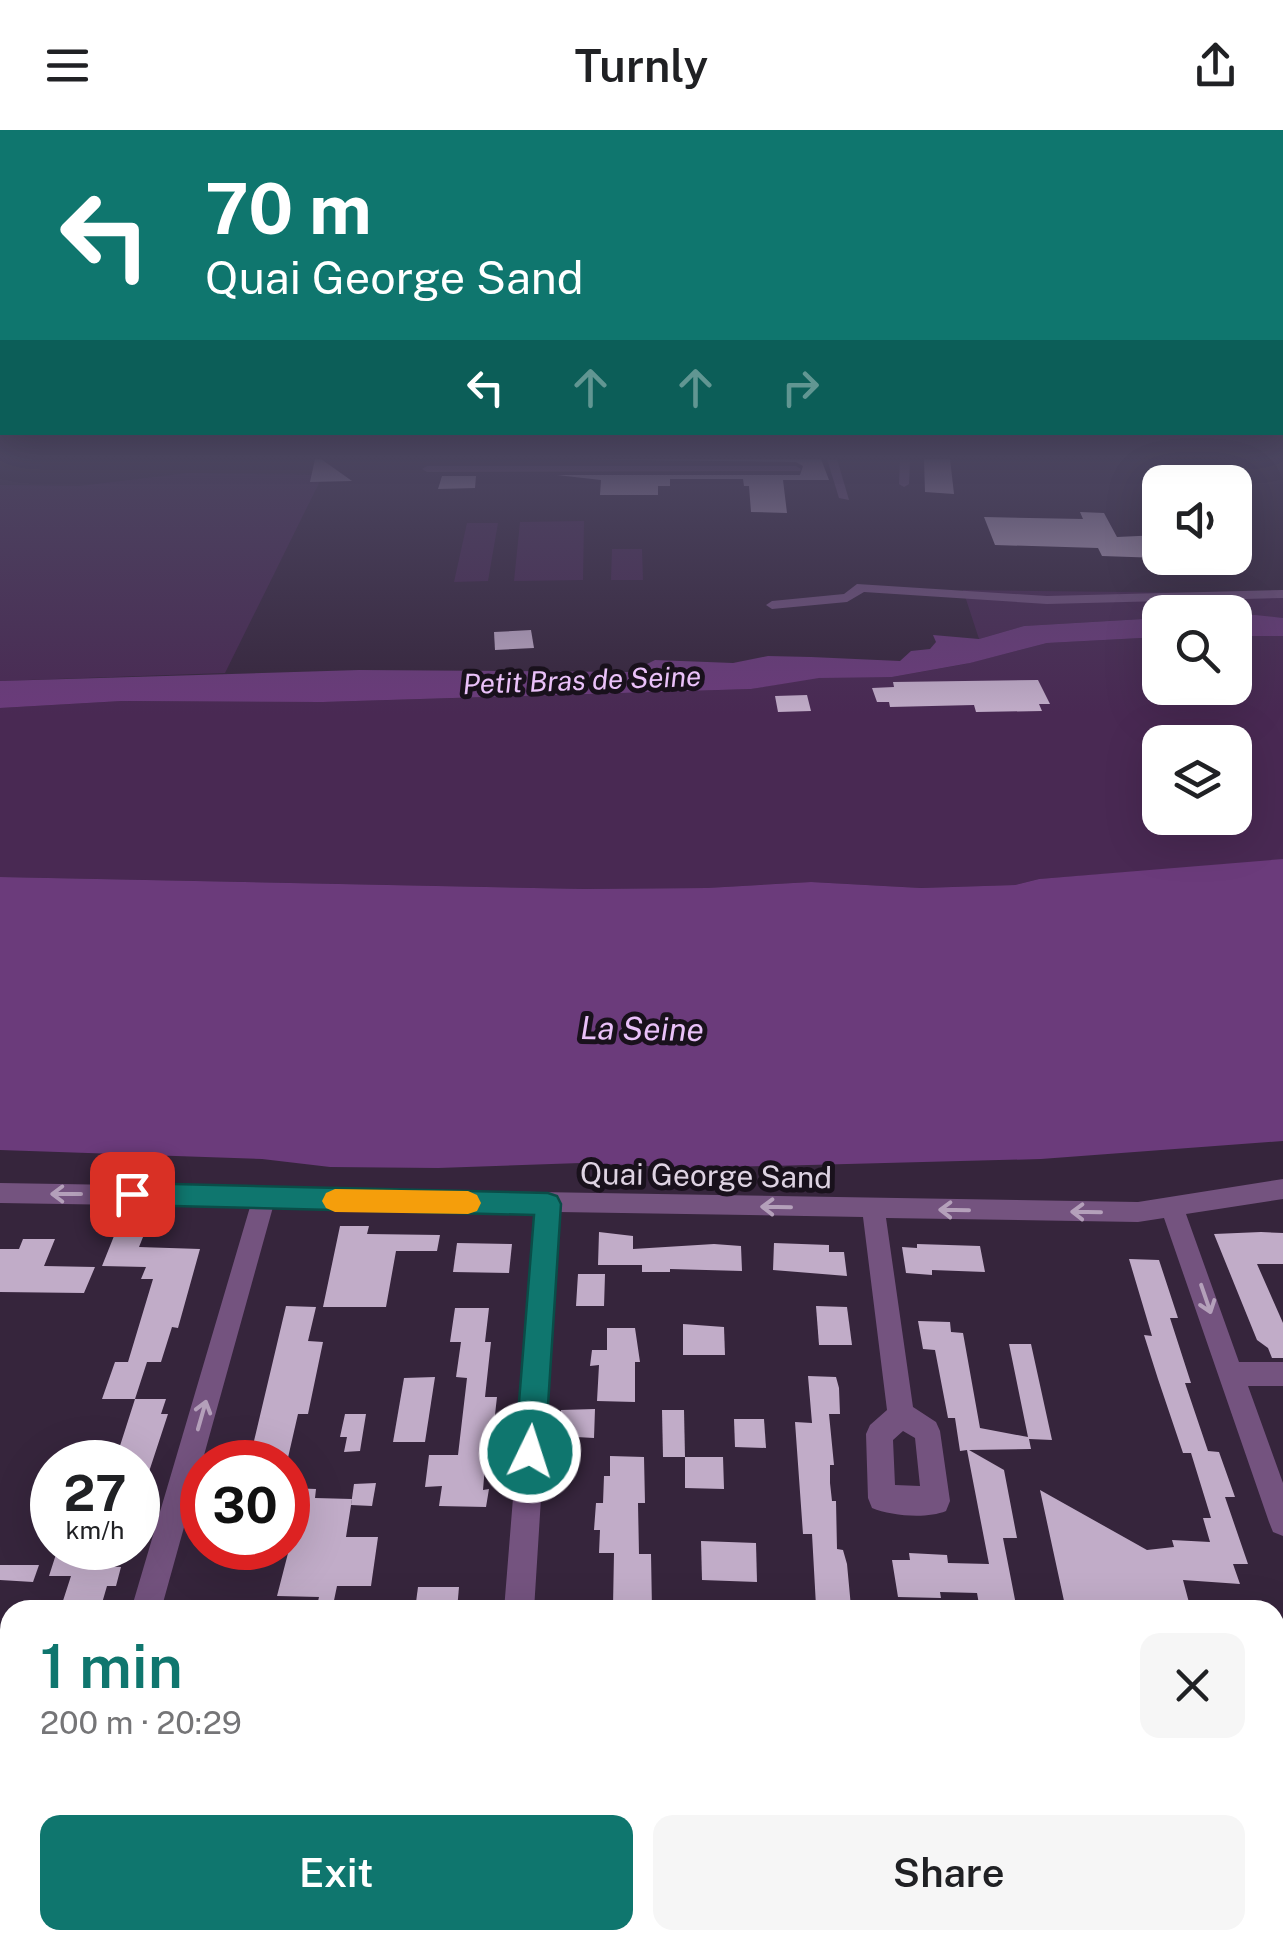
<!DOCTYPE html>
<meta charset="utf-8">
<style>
body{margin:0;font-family:"Public Sans",sans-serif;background:#f6f6f6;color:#202124;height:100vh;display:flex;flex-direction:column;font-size:38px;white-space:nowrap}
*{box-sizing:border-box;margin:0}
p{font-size:32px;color:#757577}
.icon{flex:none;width:55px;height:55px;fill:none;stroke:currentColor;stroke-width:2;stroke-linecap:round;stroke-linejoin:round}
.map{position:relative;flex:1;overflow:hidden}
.side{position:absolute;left:0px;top:1470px;width:1285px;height:350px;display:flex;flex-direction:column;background:#fff;border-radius:30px 30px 0 0;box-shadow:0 10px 40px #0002}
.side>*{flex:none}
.top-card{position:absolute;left:0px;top:0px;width:1285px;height:305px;box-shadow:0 10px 40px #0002;background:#0f766e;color:#fff;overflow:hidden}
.controls{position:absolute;left:1142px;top:335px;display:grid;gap:20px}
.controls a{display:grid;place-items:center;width:110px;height:110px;border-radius:20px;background:#fff;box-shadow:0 10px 40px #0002;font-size:50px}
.speed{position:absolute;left:30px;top:1310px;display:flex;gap:20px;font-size:50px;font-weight:700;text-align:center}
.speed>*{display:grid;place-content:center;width:130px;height:130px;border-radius:50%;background:#fff;box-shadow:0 10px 40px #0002;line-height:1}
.speed small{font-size:25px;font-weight:400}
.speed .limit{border:15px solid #d22;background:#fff;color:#111}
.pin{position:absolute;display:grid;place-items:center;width:85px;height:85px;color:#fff;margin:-42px;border-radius:20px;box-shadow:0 5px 15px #0006}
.me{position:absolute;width:110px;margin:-55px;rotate:4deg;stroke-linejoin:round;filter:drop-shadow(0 0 8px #0008)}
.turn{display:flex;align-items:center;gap:35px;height:210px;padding:0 40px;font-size:45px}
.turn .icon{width:130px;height:130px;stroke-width:2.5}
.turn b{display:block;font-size:70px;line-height:85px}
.lanes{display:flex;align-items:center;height:95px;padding:0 40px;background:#0003;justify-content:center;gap:50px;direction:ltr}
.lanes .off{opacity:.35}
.round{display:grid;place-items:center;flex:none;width:105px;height:105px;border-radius:20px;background:#f6f6f6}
.overview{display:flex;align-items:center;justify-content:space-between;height:170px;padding:0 40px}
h1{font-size:60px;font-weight:600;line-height:75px;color:#0f766e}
.cta{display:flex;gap:20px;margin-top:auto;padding:20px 40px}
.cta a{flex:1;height:115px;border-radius:20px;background:#0f766e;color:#fff;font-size:40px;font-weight:600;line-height:115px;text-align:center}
.cta a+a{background:#f6f6f6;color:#202124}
header{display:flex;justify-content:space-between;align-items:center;height:130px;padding:0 40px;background:#fff;font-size:45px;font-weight:600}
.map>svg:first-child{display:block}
.green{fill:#492953;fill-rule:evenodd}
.water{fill:#6b3b7b}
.building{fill:#c1acc8}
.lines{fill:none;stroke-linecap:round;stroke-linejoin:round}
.minor{fill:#74537f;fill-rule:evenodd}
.oneway{stroke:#b4a0ba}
.route{fill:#0f766e;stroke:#0a4d48;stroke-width:2.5}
.slow{fill:#f59e0b}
.labels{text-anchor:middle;stroke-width:10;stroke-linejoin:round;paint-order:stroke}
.far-water-label{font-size:28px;font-style:italic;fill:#eac1f9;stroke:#19111c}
.street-label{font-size:30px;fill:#ded3e2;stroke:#19111c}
.water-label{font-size:32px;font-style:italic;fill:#eac1f9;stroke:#19111c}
</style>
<header><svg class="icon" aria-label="menu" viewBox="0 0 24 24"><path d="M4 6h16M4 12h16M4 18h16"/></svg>Turnly<svg class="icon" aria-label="share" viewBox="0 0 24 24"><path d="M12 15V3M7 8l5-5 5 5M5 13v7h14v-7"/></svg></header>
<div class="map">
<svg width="1283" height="1820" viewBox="0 0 1283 1820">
<rect width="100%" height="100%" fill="#36253c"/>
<g class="green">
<polygon points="188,343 323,345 225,543 0,551 0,355 79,356"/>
<polygon points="584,391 583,450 514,451 520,392"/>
<polygon points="467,393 498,393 488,451 454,452"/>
<polygon points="612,419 642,419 643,450 611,450"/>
<polygon points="963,460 1283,464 1283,488 1235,486 1235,482 1160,482 1160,488 1024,496 979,509"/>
<path d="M1235,506H1283V729L1278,731L1039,749L1015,755L921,758L811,752L707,758L584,759L0,747V578L122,571L323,572L751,559L819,547H892L965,534L1047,513L1160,507V558H1235ZM1160,612H1235V688H1160Z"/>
</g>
<g class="water">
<polygon points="1255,485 1283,488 1283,506 1235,506 1235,486"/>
<polygon points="1160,488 1160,507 1047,513 970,533 892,547 819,548 751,559 323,572 122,571 0,578 0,551 359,540 631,542 655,530 733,533 768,526 811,527 900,531 911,521 930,519 936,512 933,505 979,509 1024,496"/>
<polygon points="1283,729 1283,1011 1041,1029 689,1038 581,1033 438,1038 330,1037 262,1029 0,1020 0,747 584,759 707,758 811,752 921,758 1015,755 1039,749"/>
</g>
<g class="building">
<polygon points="315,329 321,329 352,351 310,352"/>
<polygon points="553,329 821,329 829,350 783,350 787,383 751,382 749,356 744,356 743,349 670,349 670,356 658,356 658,365 600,365 601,350 557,345 800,345 803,336 796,332"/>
<polygon points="924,329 950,329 954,364 925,362"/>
<polygon points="442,346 476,346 475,358 438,359"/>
<polygon points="1080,382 1104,383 1117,407 1160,405 1160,428 1102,426 1098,418 995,415 984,387 1083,389"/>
<polygon points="531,500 534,518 495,520 494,502"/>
<polygon points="1038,550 1050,574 1039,574 1042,581 976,582 974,575 890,577 889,572 877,572 872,558 894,557 893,552"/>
<polygon points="807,565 811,581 778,582 775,566"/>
<polygon points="340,1096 369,1096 367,1104 440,1105 437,1121 396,1121 386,1177 323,1177"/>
<polygon points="116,1101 145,1102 139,1117 200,1119 178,1198 172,1197 161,1232 147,1232 135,1269 102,1269 115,1232 128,1232 153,1149 141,1149 146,1137 102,1136"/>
<polygon points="599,1102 633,1106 633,1119 714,1114 741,1116 742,1141 670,1139 670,1142 642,1142 642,1135 598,1135"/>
<polygon points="1261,1102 1283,1103 1283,1134 1257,1134 1283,1193 1283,1228 1272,1228 1268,1218 1257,1210 1214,1104"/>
<polygon points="23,1109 55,1109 44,1136 95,1137 84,1163 0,1162 0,1119 19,1119"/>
<polygon points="457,1113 512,1114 509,1143 453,1142"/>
<polygon points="774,1113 829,1115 829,1122 844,1122 847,1146 773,1140"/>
<polygon points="917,1114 980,1116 985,1142 932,1140 932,1145 906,1143 902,1117 917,1118"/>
<polygon points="1129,1129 1159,1130 1178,1188 1170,1188 1191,1253 1185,1253 1208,1321 1219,1322 1235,1367 1225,1367 1248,1434 1233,1434 1240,1454 1183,1450 1191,1480 1066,1480 1040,1360 1147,1420 1174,1417 1172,1410 1210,1412 1203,1388 1211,1388 1191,1323 1183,1323 1158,1249 1144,1205 1152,1206"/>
<polygon points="578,1144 605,1144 604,1176 576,1176"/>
<polygon points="286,1176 316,1177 308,1211 323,1212 308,1284 298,1284 287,1332 249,1332"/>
<polygon points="816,1176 847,1177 852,1215 819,1215"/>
<polygon points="455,1178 489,1178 485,1212 491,1212 485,1267 497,1267 492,1311 488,1311 486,1324 483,1360 489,1359 486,1377 439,1376 442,1356 425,1357 429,1325 458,1325 467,1248 456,1247 461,1212 450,1212"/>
<polygon points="918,1191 950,1192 951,1202 963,1203 980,1298 1028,1307 1009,1214 1031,1214 1052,1310 1029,1309 1031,1319 969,1320 1004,1340 1017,1408 1003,1408 1017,1480 980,1480 977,1463 940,1462 941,1468 898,1467 892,1430 910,1430 909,1423 947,1425 948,1433 989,1434 967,1320 960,1321 955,1288 948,1288 935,1220 923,1219"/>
<polygon points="683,1194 724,1197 725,1225 683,1225"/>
<polygon points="607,1198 635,1198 640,1232 635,1232 635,1272 597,1271 599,1235 590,1236 592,1220 607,1220"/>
<polygon points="808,1246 836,1247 839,1258 840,1284 829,1284 834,1335 830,1335 830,1353 832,1371 836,1371 837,1419 843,1420 847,1434 851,1477 816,1476 812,1404 803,1404 795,1292 812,1293"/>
<polygon points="435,1247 425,1312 393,1312 404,1248"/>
<polygon points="135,1269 166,1269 161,1284 168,1284 142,1363 138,1363 138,1332 120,1332 123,1322 118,1322"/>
<polygon points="595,1279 594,1308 576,1307 576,1318 559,1318 561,1280"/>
<polygon points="662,1280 684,1280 685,1327 663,1327"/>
<polygon points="345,1284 366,1284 360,1321 344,1322 347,1307 340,1307"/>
<polygon points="734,1289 764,1289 766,1318 735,1317"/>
<polygon points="610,1326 644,1327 645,1373 638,1373 639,1424 651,1424 652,1480 613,1476 614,1423 599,1423 600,1400 594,1400 596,1373 603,1373 604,1346 610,1346"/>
<polygon points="685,1327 723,1327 724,1359 685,1358"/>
<polygon points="376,1353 372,1376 351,1375 354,1354"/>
<polygon points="288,1358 316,1359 315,1368 352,1369 346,1407 378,1407 371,1456 337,1456 332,1480 316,1480 319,1467 277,1466 295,1396 288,1396"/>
<polygon points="701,1411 756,1413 757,1452 702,1450"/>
<polygon points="58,1418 95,1418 90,1436 121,1437 116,1456 107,1456 100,1480 60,1480 71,1446 49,1446"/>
<polygon points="0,1435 39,1435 33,1452 0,1450"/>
<polygon points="418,1457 459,1457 457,1480 415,1480"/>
</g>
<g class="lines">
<g class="minor">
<polygon points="827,329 837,329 849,370 839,368"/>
<polygon points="900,329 910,329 909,354 904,357 899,354"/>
<polygon points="796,336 801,339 800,341 427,342 422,339 427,336"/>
<polygon points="857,454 1047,466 1283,460 1283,468 1047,474 864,462 847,472 772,479 766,475 772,471 844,464"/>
<path d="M1283,1049V1069L1186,1084L1239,1232H1283V1256H1248L1283,1353V1406L1273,1402L1269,1392L1164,1088L1138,1092L886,1088L913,1277L936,1292L940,1301L950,1371L946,1381C927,1389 891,1386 872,1378L868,1368L866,1304L870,1295L887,1280L863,1087L559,1082L534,1480H504L536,1082L273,1077L161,1480H131L250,1077L0,1073V1053L1138,1072ZM903,1301L915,1308L920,1356L895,1355L893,1310Z"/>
<polygon points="1275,1718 1283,1719 1283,1753 1275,1752"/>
<polygon points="34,1810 68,1810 66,1820 32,1820"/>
<polygon points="478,1810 512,1810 511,1820 477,1820"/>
<polygon points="919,1810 953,1810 954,1820 920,1820"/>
</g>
</g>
<defs><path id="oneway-shaft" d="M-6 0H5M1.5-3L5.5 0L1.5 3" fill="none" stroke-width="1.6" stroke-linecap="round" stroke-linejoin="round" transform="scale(2.5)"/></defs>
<g class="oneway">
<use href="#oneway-shaft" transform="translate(66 1064) rotate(-180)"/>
<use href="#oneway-shaft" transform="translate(776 1077) rotate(-179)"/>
<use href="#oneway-shaft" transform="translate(954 1080) rotate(-179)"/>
<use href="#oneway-shaft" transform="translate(1086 1082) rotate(-179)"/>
<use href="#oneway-shaft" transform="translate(1206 1169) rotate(71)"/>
<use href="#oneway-shaft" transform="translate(202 1285) rotate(-74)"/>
</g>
<linearGradient id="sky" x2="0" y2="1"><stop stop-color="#1e1421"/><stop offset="0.56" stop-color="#4c4661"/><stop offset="1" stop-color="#4c4661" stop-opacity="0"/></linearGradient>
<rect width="1283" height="584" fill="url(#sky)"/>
<polygon class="route" points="132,1053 548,1063 557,1066 561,1074 545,1322 541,1333 530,1337 519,1333 515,1322 534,1085 132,1075 123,1072 119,1064 123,1056"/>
<polygon class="slow" points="335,1059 468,1061 477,1065 481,1073 477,1081 468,1084 335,1082 326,1078 322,1071 326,1063"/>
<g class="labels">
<g class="far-water-label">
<text transform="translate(582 550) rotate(-2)" y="10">Petit Bras de Seine</text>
</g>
<g class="street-label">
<text transform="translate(706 1046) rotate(1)" y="10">Quai George Sand</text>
</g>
<g class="water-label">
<text transform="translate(642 899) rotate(1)" y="11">La Seine</text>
</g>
</g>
</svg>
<div class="controls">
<a><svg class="icon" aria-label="sound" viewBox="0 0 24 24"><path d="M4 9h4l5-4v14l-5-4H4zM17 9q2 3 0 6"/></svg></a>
<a><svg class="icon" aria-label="search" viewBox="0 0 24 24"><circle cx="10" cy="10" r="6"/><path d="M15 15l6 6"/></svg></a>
<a><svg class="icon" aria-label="layers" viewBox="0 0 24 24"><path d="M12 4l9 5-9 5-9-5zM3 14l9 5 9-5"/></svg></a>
</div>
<div class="speed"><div>27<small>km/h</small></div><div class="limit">30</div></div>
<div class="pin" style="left:132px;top:1064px;background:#d93025"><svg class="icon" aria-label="arrive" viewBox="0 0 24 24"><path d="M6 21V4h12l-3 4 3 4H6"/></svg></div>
<svg class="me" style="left:530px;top:1322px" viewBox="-20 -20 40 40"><circle r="17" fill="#0f766e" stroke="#fff" stroke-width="3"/><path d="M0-11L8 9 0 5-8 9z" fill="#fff"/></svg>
<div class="top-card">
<div class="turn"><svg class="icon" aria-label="left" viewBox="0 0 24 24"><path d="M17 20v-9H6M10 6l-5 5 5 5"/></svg><div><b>70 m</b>Quai George Sand</div></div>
<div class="lanes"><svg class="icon" aria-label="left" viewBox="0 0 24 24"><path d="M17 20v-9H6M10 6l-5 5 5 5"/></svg><svg class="icon off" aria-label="ahead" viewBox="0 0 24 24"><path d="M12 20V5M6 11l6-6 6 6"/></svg><svg class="icon off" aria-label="ahead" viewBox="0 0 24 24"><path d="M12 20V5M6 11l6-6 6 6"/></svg><svg class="icon off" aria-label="right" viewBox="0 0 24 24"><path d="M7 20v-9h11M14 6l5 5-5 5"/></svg></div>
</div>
<section class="side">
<div class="overview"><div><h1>1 min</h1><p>200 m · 20:29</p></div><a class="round"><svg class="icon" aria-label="close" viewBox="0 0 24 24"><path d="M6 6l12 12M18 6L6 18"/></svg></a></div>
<div class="cta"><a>Exit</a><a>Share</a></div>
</section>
</div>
